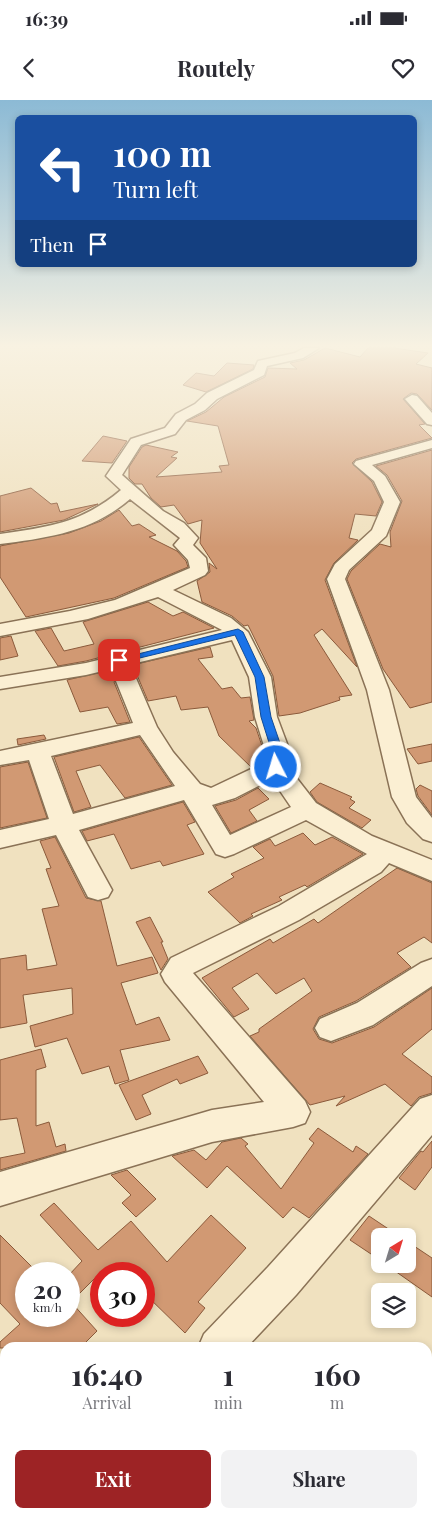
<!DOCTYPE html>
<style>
body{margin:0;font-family:"Playfair Display",serif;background:#f2f2f3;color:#2b2b33;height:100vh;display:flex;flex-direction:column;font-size:19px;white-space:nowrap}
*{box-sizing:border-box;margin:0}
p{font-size:16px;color:#7c7c81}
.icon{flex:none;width:28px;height:28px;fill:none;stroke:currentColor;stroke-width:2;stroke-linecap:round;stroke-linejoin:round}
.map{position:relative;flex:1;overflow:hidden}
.drawer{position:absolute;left:0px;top:1242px;width:432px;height:176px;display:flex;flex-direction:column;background:#fff;border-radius:15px 15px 0 0;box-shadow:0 2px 8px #0003}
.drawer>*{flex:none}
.top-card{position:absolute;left:15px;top:15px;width:402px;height:152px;border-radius:8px;box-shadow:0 2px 8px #0003;background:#1a4fa0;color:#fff;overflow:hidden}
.needle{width:32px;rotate:38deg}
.tools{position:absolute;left:371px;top:1128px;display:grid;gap:10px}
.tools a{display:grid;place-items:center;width:45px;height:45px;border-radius:8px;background:#fff;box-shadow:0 2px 8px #0003;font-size:25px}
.speed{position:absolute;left:15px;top:1162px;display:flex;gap:10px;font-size:25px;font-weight:700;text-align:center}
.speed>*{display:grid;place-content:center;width:65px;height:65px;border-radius:50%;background:#fff;box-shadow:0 2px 8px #0003;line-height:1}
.speed small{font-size:12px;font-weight:400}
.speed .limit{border:8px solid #d22;background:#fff;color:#111}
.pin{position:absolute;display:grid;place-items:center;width:42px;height:42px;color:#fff;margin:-21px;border-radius:10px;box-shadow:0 2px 8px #0006}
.me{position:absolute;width:55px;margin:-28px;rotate:355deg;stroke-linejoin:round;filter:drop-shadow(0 0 4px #0008)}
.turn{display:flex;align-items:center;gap:18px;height:105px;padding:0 15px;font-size:22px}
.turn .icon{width:65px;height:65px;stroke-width:2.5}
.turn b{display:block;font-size:35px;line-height:42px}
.then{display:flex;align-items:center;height:48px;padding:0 15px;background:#0003;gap:10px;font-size:19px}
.eta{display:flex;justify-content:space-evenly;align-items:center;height:85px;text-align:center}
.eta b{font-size:30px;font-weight:700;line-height:35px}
.primary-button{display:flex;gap:10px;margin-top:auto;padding:10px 15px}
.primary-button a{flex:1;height:58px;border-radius:8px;background:#9d2325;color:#fff;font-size:20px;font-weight:700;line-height:58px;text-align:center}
.primary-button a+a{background:#f2f2f3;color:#2b2b33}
.status{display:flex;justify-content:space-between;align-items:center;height:35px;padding:0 25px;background:#fff;direction:ltr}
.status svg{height:14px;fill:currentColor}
header{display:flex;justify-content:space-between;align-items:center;height:65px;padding:0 15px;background:#fff;font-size:22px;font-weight:700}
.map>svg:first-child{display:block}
.building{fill:#d19973;stroke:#8b5a3b}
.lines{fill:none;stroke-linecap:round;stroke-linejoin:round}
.minor-casing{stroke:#8a7256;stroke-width:3}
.minor{fill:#fbefd3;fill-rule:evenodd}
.route{fill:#1a73e8;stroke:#114b97}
</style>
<div class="status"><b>16:39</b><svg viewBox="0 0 49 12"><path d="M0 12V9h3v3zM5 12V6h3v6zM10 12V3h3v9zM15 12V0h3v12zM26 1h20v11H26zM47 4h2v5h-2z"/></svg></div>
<header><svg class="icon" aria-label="back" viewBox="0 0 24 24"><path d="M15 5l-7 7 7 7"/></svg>Routely<svg class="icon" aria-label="heart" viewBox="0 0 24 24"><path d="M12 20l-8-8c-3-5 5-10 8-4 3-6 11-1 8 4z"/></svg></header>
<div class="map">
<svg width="432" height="1418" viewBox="0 0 432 1418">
<rect width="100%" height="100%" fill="#f0e1bf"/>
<g class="building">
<polygon points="325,248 360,257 368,248 394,248 428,253 416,264 432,268 432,310 417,294 411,293 403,299 425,324 419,325 432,338 356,359 352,363 372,382 382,402 376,416 355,414 349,438 358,440 334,463 325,480 357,567 322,529 314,535 352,595 339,597 340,600 300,613 279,616 273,576 248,525 244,526 232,516 202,502 197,481 210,472 209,463 217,469 200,443 202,420 188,424 174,405 161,407 151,398 142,384 135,384 129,378 129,367 142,347 146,345 178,352 171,357 177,358 156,377 222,372 219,366 229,365 218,326 187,321 206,312 224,297 265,277 268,268 297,269 290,263 304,260"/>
<polygon points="227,263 254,265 253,269 206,292 183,285 196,273 214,276"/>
<polygon points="103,336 127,341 112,363 82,361"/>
<polygon points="432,350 432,602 410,608 383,569 347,479 351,471 380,444 391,447 390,432 402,401 387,375 376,366"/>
<polygon points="31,388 51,404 57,403 60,412 98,404 64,420 0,432 0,396"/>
<polygon points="119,410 132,426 139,424 156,435 149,437 177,451 186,461 188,467 114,498 26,517 0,477 0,446 69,433 101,421"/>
<polygon points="148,502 173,516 183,512 214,528 86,561 58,566 35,531 51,528 64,551 94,544 83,522"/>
<polygon points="11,536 18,556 0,560 0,538"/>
<polygon points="210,547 213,557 198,559 222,589 232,587 241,598 250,597 254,620 249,621 256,628 263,649 262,662 251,667 219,636 208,607 181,610 176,596 148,601 137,575 119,574 114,582 130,622 117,624 108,607 80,612 67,580"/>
<polygon points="44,635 46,639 18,645 17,639"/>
<polygon points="139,637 172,685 125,698 100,665 76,671 91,707 74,712 54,657"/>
<polygon points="432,644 432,661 418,664 407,649"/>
<polygon points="28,662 47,718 0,728 0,667"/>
<polygon points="320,683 352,697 350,699 355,702 349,708 371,720 362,728 317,702 310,692"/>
<polygon points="420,685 432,691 432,715 418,696 416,689"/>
<polygon points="258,688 269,699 249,710 257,721 231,733 215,706 236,700"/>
<polygon points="183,702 195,722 187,725 204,754 163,766 160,761 131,769 114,734 87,741 82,731"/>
<polygon points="303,733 315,745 332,737 363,754 307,787 305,785 279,797 282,800 251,814 253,816 240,823 208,792 234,777 231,774 264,758 253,747 270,739 275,746"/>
<polygon points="55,737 86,798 101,801 117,866 152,857 158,873 121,883 136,925 159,917 170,940 120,950 129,980 115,984 109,966 82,974 67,938 35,947 30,926 73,914 72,888 23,895 27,923 0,928 0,859 26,855 27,870 57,865 42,809 59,806 46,769 51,768 40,741"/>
<polygon points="397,768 432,783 432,843 424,837 397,853 411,867 356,901 319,917 313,929 319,939 332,943 374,927 432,888 432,929 402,954 432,977 432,993 419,997 411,1006 385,984 336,1006 345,996 310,1005 250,936 259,932 259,929 312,891 304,878 276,894 257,873 232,888 249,909 234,917 202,878 270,839 273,843 314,819 318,823"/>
<polygon points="150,817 163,842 161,842 168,859 161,870 136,822"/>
<polygon points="41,949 46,967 36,970 36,1026 49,1022 56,1047 65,1044 66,1051 0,1070 0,1058 25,1053 17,1018 0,1020 0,960"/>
<polygon points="198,956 208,973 180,984 177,979 142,995 151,1014 136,1020 119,985"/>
<polygon points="318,1028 353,1052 356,1046 368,1054 309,1118 293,1107 283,1118 227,1066 207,1088 172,1056 194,1050 206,1060 222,1042 241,1038 248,1044 245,1046 281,1089 314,1043 309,1039"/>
<polygon points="432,1041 432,1067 415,1090 399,1078 421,1051 423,1052"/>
<polygon points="127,1070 156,1099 136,1117 122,1103 131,1095 111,1075"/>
<polygon points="54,1103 98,1150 131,1121 167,1162 211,1115 246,1148 198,1202 205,1208 185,1233 144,1193 144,1174 99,1174 71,1202 97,1231 80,1248 0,1248 0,1242 20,1224 0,1203 0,1135 39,1174 26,1174 26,1216 69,1216 69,1175 82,1161 40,1115"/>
<polygon points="369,1116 399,1136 380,1136 380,1160 350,1140"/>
<polygon points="408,1142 432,1158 432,1197 385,1164 408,1164"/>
</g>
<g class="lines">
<defs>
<g id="minor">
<path d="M304,248H319L303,258L267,266L264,275L217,299L205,310L186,320L175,334L141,345L122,375L163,411L184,423L198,438L193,445L206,458L208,471L205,475L173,490L231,518L248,532L271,577L277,617L289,649L288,667L316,703L372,736L432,760V781L389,763L381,772L299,820L193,873L305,1001L310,1012L305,1023L293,1027L212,1042L0,1106V1072L212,1010L264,1002L165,882L161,874L171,858L279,806L367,754L306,720L234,754L225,757L216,754L184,700L79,730L112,790L108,797L98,800L88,797L56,735L0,748V730L49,719L29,660L0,665V651L133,623L116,581L119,576L127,575L135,576L157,627L173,652L200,684L211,688L264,663L265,649L255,617L249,577L232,540L86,575L0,589V577L86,563L222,530L158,497L88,519L0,536V524L70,511L115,500L190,468L188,460L174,445L180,438L130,399C92,432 48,438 0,444V434C49,427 82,423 121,390L106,376L131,339L165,328L176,314L195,304L207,293L254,270L258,261L295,253ZM140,635L175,686L73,714L51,656ZM272,679L291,707L230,735L212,705L235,698Z"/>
<polygon points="412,295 417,296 432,313 432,325 427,324 405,299"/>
<polygon points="432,340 432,348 372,365 385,376 400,402 386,436 349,470 345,479 389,590 416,697 432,718 432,742 423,739 407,723 392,697 367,590 327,479 335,464 372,430 384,402 374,381 354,364 356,361"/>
<polygon points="432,859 432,886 373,925 331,941 320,937 315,928 320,919 357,903 421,863"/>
<polygon points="432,995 432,1035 296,1195 246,1248 198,1248 204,1234 268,1167 420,999"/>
<polygon points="0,1287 5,1289 5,1335 0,1333"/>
<polygon points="432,1318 432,1365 428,1367 428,1320"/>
<polygon points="428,1395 432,1397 432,1418 398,1418 396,1415 395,1418 348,1418 350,1414 428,1414"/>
<polygon points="31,1414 79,1414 77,1418 29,1418"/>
</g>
</defs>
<use href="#minor" class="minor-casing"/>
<use href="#minor" class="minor"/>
</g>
<linearGradient id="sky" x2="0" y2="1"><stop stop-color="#8cbad5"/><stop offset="0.55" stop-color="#f8f2e2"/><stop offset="1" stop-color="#f8f2e2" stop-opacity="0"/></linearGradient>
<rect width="432" height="447" fill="url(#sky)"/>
<polygon class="route" points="238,529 243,532 264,577 271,617 282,649 280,669 276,670 271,667 271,649 261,617 255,577 235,535 119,563 114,560"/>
</svg>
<div class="tools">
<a><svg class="needle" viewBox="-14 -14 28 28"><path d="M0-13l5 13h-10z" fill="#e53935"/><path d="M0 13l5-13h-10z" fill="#7c7c81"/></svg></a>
<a><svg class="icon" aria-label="layers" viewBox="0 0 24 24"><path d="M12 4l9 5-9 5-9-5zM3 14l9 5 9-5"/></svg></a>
</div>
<div class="speed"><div>20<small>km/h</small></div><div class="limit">30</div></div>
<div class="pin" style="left:119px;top:560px;background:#d93025"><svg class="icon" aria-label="arrive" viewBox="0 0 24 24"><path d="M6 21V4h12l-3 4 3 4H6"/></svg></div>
<svg class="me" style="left:276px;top:667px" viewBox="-20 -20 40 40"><circle r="17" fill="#1a73e8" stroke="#fff" stroke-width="3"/><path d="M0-11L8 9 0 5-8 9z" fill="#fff"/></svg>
<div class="top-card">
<div class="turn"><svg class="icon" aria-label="left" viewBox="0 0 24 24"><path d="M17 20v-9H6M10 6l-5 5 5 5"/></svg><div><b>100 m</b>Turn left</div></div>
<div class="then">Then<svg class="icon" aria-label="arrive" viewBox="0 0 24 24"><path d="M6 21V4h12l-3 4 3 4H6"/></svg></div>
</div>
<section class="drawer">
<div class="eta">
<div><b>16:40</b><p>Arrival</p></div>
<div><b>1</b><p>min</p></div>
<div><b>160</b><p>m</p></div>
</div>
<div class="primary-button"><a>Exit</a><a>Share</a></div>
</section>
</div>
